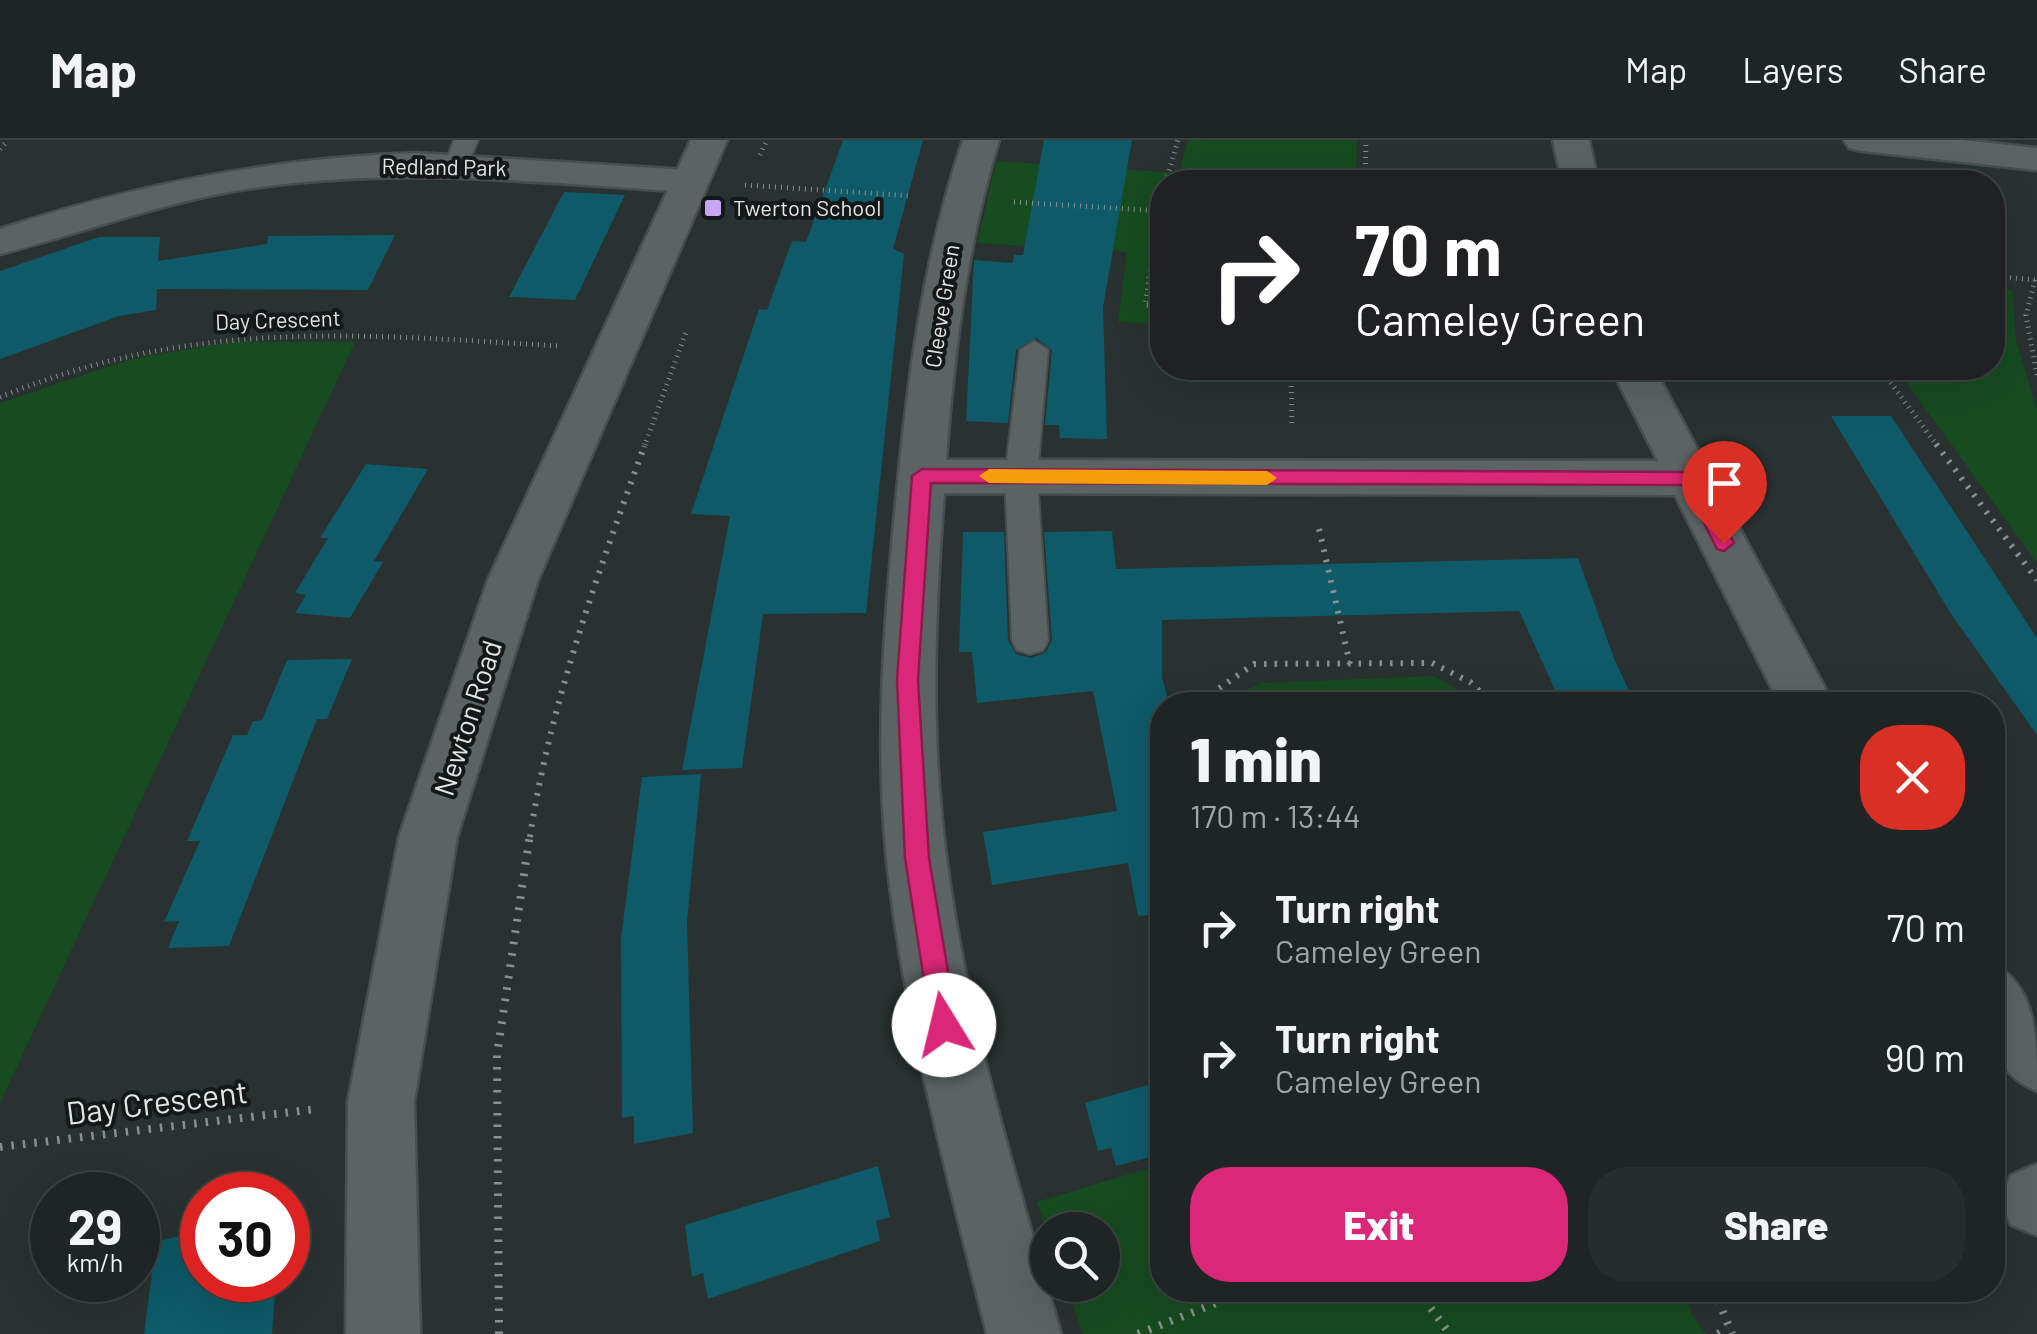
<!DOCTYPE html>
<meta charset="utf-8">
<style>
body{margin:0;font-family:Barlow,sans-serif;background:#272d2d;color:#f1f3f6;height:100vh;display:flex;flex-direction:column;font-size:38px;white-space:nowrap}
*{box-sizing:border-box;margin:0}
p{font-size:32px;color:#a1a5a7}
.icon{flex:none;width:55px;height:55px;fill:none;stroke:currentColor;stroke-width:2;stroke-linecap:round;stroke-linejoin:round}
.map{position:relative;flex:1;overflow:hidden}
.details{position:absolute;left:1150px;top:552px;width:855px;height:610px;display:flex;flex-direction:column;background:#1f2525;border-radius:40px;box-shadow:0 10px 40px #0002,0 0 0 2px #3c4242}
.details>*{flex:none}
.banner{position:absolute;left:1150px;top:30px;width:855px;height:210px;border-radius:40px;box-shadow:0 10px 40px #0002,0 0 0 2px #3c4242;background:#202124;color:#fff;overflow:hidden}
.fabs{position:absolute;left:1030px;top:1072px;display:grid;gap:20px}
.fabs a{display:grid;place-items:center;width:90px;height:90px;border-radius:50%;background:#1f2525;box-shadow:0 10px 40px #0002,0 0 0 2px #3c4242;font-size:50px}
.speed{position:absolute;left:30px;top:1032px;display:flex;gap:20px;font-size:50px;font-weight:700;text-align:center}
.speed>*{display:grid;place-content:center;width:130px;height:130px;border-radius:50%;background:#1f2525;box-shadow:0 10px 40px #0002,0 0 0 2px #3c4242;line-height:1}
.speed small{font-size:25px;font-weight:400}
.speed .limit{border:15px solid #d22;background:#fff;color:#111}
.pin{position:absolute;display:grid;place-items:center;width:85px;height:85px;color:#fff;margin:-102px -42px;border-radius:50% 50% 50% 0;rotate:-45deg;box-shadow:0 0 10px #0007}
.pin .icon{rotate:45deg}
.me{position:absolute;width:110px;margin:-55px;rotate:351deg;stroke-linejoin:round;filter:drop-shadow(0 0 8px #0008)}
.turn{display:flex;align-items:center;gap:35px;height:210px;padding:0 40px;font-size:45px}
.turn .icon{width:130px;height:130px;stroke-width:2.5}
.turn b{display:block;font-size:70px;line-height:85px}
.round{display:grid;place-items:center;flex:none;width:105px;height:105px;border-radius:40px;background:#272d2d}
.head{display:flex;align-items:center;justify-content:space-between;height:170px;padding:0 40px}
h1{font-size:60px;font-weight:800;line-height:75px}
.cta{display:flex;gap:20px;margin-top:auto;padding:20px 40px}
.cta a{flex:1;height:115px;border-radius:40px;background:#db2777;color:#fff;font-size:40px;font-weight:800;line-height:115px;text-align:center}
.cta a+a{background:#272d2d;color:#f1f3f6}
ul{padding:0;list-style:none}
li{display:flex;align-items:center;gap:30px;height:130px;padding:0 40px}
li div{flex:1}
li b{display:block;font-size:38px}
li em{font-style:normal}
header{display:flex;align-items:center;gap:60px;box-sizing:border-box;height:140px;padding:0 50px;background:#1f2525;border-bottom:2px solid #3c4242}
header strong{font-size:48px}
nav{display:flex;gap:55px;margin-inline-start:auto;font-size:35px}
.map>svg:first-child{display:block}
.green{fill:#174b20}
.building{fill:#0e5a68}
.lines{fill:none;stroke-linecap:round;stroke-linejoin:round}
.lane-casing{stroke:#484e4e;stroke-width:4}
.street-casing{stroke:#484e4e;stroke-width:5}
.secondary-casing{stroke:#484e4e;stroke-width:5}
.path-far2{stroke:#898f8f;stroke-width:5;stroke-dasharray:1 5;stroke-linecap:butt}
.path-far1{stroke:#898f8f;stroke-width:6;stroke-dasharray:2.5 8;stroke-linecap:butt}
.path{stroke:#898f8f;stroke-width:8;stroke-dasharray:2.5 9;stroke-linecap:butt}
.lane{fill:#5b6463;fill-rule:evenodd}
.street{fill:#5b6463;fill-rule:evenodd}
.secondary{fill:#5b6463;fill-rule:evenodd}
.route{fill:#db2777;stroke:#8e194d;stroke-width:2.5}
.slow{fill:#f59e0b}
.poi-dot{fill:#c6a6f0;stroke:#151818;stroke-width:4}
.labels{text-anchor:middle;stroke-width:8;stroke-linejoin:round;paint-order:stroke}
.far-street-label{font-size:22px;fill:#e1e6e5;stroke:#151818}
.far-poi-label{font-size:22px;fill:#e1e6e5;stroke:#151818;text-anchor:start}
.street-label{font-size:28px;fill:#e1e6e5;stroke:#151818}
.near-street-label{font-size:32px;fill:#e1e6e5;stroke:#151818}
</style>
<header>
<strong>Map</strong>
<nav><a>Map</a><a>Layers</a><a>Share</a></nav>
</header>
<div class="map">
<svg width="2037" height="1194" viewBox="0 0 2037 1194">
<rect width="100%" height="100%" fill="#293131"/>
<g class="green">
<polygon points="1188,0 1357,0 1356,42 1162,42 1162,184 1118,182 1127,112 977,103 996,21 1179,33"/>
<polygon points="1993,144 2013,151 2016,201 2037,270 2037,423 1896,228 1992,228"/>
<polygon points="232,202 355,202 0,963 0,263 131,219"/>
<polygon points="1435,536 1481,565 1228,565 1232,556 1263,543"/>
<polygon points="1162,1024 1162,1150 1683,1150 1692,1175 1706,1194 1083,1194 1066,1145 1102,1145 1102,1090 1047,1093 1037,1062"/>
</g>
<g class="building">
<polygon points="843,0 923,0 893,109 904,114 866,473 763,474 742,628 682,630 730,376 691,374 759,169 767,170 792,101 806,102"/>
<polygon points="1044,0 1132,0 1103,167 1107,299 1060,298 1059,285 1045,285 1052,210 1036,198 1016,210 1008,283 966,281 974,120 1013,123 1014,115 1023,115"/>
<polygon points="564,52 625,55 575,160 509,157"/>
<polygon points="395,95 368,150 157,149 156,170 119,176 0,219 0,131 99,97 160,97 158,121 267,104 268,96"/>
<polygon points="1831,276 1891,276 2037,498 2037,595 1951,474"/>
<polygon points="366,324 428,329 374,421 383,422 350,478 295,473 306,455 295,453 328,398 320,398"/>
<polygon points="1112,391 1116,429 1578,418 1615,521 1636,565 1562,565 1519,471 1162,480 1162,537 1169,565 1162,565 1162,774 1138,776 1128,723 992,745 983,692 1117,671 1093,551 977,563 972,512 959,512 963,392 1004,392 1008,500 1016,514 1031,518 1046,512 1052,500 1044,392"/>
<polygon points="352,519 327,579 317,579 229,806 168,808 179,781 164,782 200,701 187,701 233,595 247,595 253,581 262,580 287,520"/>
<polygon points="701,634 687,782 693,993 634,1004 634,976 622,978 621,798 642,637"/>
<polygon points="1162,941 1162,1014 1116,1026 1111,1008 1098,1011 1085,963"/>
<polygon points="878,1026 890,1077 876,1081 880,1101 708,1159 703,1133 692,1137 685,1085"/>
<polygon points="202,1090 202,1140 276,1140 272,1194 144,1194 156,1102"/>
</g>
<g class="lines">
<defs>
<g id="lane">
<polygon points="454,0 478,0 466,29 448,29 445,24"/>
<polygon points="1034,201 1048,210 1037,337 1048,500 1043,510 1030,514 1017,510 1012,500 1005,337 1020,210"/>
</g>
<g id="street">
<path d="M963,0H999C967,104 954,211 946,320L1658,321L1611,228H1654L1834,565H1780L1675,355L944,353C936,458 931,565 941,670C957,848 1012,1023 1061,1194H987C948,1038 904,880 887,720C875,604 884,487 895,372C907,245 922,121 963,0Z"/>
<polygon points="1553,0 1589,0 1598,42 1562,42"/>
<polygon points="1844,0 1962,0 2037,8 2037,30 1862,11 1849,8"/>
<path d="M416,13L688,30L701,33L707,41L701,49L688,52C535,42 387,25 234,51C154,65 79,94 0,114V89C136,44 273,18 416,13Z"/>
<path d="M1992,823C2037,846 2037,898 2037,951C1979,927 1992,876 1992,823Z"/>
<polygon points="2037,1024 2037,1095 2036,1095 2011,1085 2001,1060 2011,1035"/>
</g>
<polygon id="secondary" points="691,0 727,0 538,440 457,697 414,962 420,1194 346,1194 348,962 399,697 488,440"/>
</defs>
<use href="#lane" class="lane-casing"/>
<use href="#street" class="street-casing"/>
<use href="#secondary" class="secondary-casing"/>
<g class="path-far2">
<polyline points="0,9 8,0"/>
<polyline points="760,15 767,0"/>
<polyline points="1166,42 1178,0"/>
<polyline points="1365,42 1366,0"/>
<polyline points="745,45 912,56"/>
<polyline points="1162,54 1145,165 1162,166"/>
<polyline points="1014,62 1162,71"/>
<polyline points="1992,136 2036,140"/>
<polyline points="2035,140 2026,175 2037,235"/>
<polyline points="1291,228 1292,287"/>
<polyline points="1880,228 1938,307"/>
<path d="M0,257C194,178 355,194 559,206"/>
<polyline points="644,307 686,192"/>
</g>
<g class="path-far1">
<polyline points="1936,304 2037,440"/>
<polyline points="1319,389 1350,524"/>
<polyline points="1211,565 1211,554 1254,524 1432,523 1470,542 1494,565"/>
<path d="M530,697C550,563 599,431 645,304"/>
</g>
<g class="path">
<polyline points="0,1007 316,969"/>
<polyline points="1417,1150 1450,1194"/>
<polyline points="1714,1150 1732,1194"/>
<polyline points="499,1194 497,915 530,694"/>
<polyline points="1138,1194 1249,1150"/>
<polyline points="1718,1194 1728,1188"/>
</g>
<use href="#lane" class="lane"/>
<use href="#street" class="street"/>
<use href="#secondary" class="secondary"/>
</g>
<polygon class="route" points="922,329 1691,332 1698,334 1734,403 1724,411 1717,409 1685,345 931,343 918,540 929,718 957,885 953,894 944,898 935,894 931,885 905,718 897,540 912,336"/>
<polygon class="slow" points="989,329 1267,331 1277,338 1267,345 989,343 979,336"/>
<rect class="poi-dot" x="703" y="58" width="20" height="20" rx="5"/>
<g class="labels">
<g class="far-street-label">
<text transform="translate(444 27) rotate(1)" y="8">Redland Park</text>
<text transform="translate(942 166) rotate(-81)" y="8">Cleeve Green</text>
<text transform="translate(278 180) rotate(-2)" y="8">Day Crescent</text>
</g>
<g class="far-poi-label">
<text x="733" y="76">Twerton School</text>
</g>
<g class="street-label">
<text transform="translate(468 578) rotate(-72)" y="10">Newton Road</text>
</g>
<g class="near-street-label">
<text transform="translate(157 963) rotate(-7)" y="11">Day Crescent</text>
</g>
</g>
</svg>
<div class="fabs">
<a><svg class="icon" aria-label="search" viewBox="0 0 24 24"><circle cx="10" cy="10" r="6"/><path d="M15 15l6 6"/></svg></a>
</div>
<div class="speed"><div>29<small>km/h</small></div><div class="limit">30</div></div>
<div class="pin" style="left:1724px;top:403px;background:#d93025"><svg class="icon" aria-label="arrive" viewBox="0 0 24 24"><path d="M6 21V4h12l-3 4 3 4H6"/></svg></div>
<svg class="me" style="left:944px;top:885px" viewBox="-20 -20 40 40"><circle r="19" fill="#fff"/><path d="M0-13L10 11 0 6-10 11z" fill="#db2777"/></svg>
<div class="banner">
<div class="turn"><svg class="icon" aria-label="right" viewBox="0 0 24 24"><path d="M7 20v-9h11M14 6l5 5-5 5"/></svg><div><b>70 m</b>Cameley Green</div></div>
</div>
<section class="details">
<div class="head"><div><h1>1 min</h1><p>170 m · 13:44</p></div><a class="round" style="background:#d93025;color:#fff"><svg class="icon" aria-label="close" viewBox="0 0 24 24"><path d="M6 6l12 12M18 6L6 18"/></svg></a></div>
<ul>
<li><svg class="icon" aria-label="right" viewBox="0 0 24 24"><path d="M7 20v-9h11M14 6l5 5-5 5"/></svg><div><b>Turn right</b><p>Cameley Green</p></div><em>70 m</em></li>
<li><svg class="icon" aria-label="right" viewBox="0 0 24 24"><path d="M7 20v-9h11M14 6l5 5-5 5"/></svg><div><b>Turn right</b><p>Cameley Green</p></div><em>90 m</em></li>
</ul>
<div class="cta"><a>Exit</a><a>Share</a></div>
</section>
</div>
